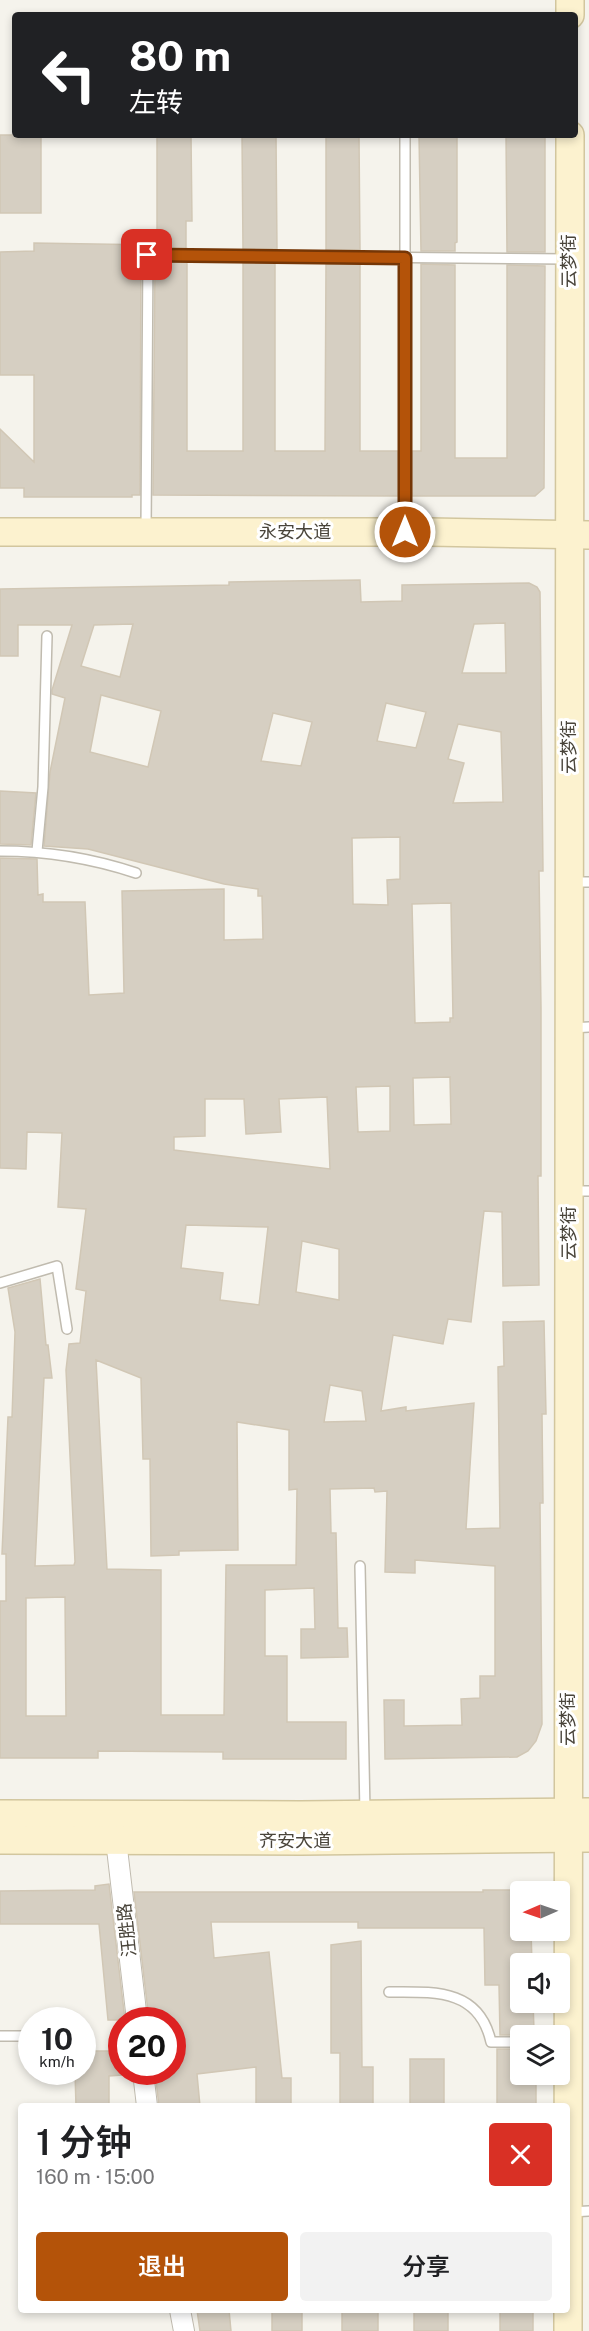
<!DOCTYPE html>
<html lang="zh">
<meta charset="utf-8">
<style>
body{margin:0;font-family:"Public Sans","Noto Sans SC",sans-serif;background:#f2f2f2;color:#202124;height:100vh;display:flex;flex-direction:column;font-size:22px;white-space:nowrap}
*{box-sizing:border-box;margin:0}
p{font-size:20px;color:#757577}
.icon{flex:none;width:33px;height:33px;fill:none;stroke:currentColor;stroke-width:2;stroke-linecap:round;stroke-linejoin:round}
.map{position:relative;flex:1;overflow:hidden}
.side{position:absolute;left:18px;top:2103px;width:552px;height:210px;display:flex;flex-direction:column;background:#fff;border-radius:6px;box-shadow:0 3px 9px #0003}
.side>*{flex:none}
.top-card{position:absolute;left:12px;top:12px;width:566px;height:126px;border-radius:6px;box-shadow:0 3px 9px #0003;background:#202124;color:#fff;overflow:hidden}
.needle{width:39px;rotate:268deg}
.tools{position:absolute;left:510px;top:1881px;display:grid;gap:12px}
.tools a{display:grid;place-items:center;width:60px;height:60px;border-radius:6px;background:#fff;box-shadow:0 3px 9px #0003;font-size:30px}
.speed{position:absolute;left:18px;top:2007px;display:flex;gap:12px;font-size:30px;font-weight:700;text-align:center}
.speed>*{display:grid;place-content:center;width:78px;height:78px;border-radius:50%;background:#fff;box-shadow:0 3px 9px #0003;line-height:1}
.speed small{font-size:15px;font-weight:400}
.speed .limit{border:9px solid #d22;background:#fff;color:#111}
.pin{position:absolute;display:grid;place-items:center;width:51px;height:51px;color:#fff;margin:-26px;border-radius:12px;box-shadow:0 3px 9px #0006}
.me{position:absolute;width:66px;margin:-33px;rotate:0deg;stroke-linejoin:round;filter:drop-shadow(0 0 4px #0008)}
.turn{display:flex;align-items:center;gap:21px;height:126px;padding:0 18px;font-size:27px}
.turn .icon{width:78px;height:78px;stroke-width:2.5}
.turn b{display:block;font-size:42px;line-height:51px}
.round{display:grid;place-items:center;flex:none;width:63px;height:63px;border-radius:6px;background:#f2f2f2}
.headline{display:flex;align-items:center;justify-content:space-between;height:102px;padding:0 18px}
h1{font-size:36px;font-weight:600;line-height:45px}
.button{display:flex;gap:12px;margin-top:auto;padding:12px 18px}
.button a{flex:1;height:69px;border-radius:6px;background:#b45309;color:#fff;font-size:24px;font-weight:600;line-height:69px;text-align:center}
.button a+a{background:#f2f2f2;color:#202124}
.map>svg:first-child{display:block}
.building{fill:#d6cfc2;stroke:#d1c7b5;stroke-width:1.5;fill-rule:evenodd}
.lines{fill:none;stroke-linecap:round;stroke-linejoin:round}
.lane-casing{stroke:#c0bbaf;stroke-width:12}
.street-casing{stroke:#c0bbaf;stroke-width:22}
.secondary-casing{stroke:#d2c69e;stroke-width:30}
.lane{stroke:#fff;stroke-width:9}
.street{stroke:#fff;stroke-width:20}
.secondary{stroke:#fcf2cf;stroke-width:27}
.route-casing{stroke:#753606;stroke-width:15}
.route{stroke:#b45309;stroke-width:10}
.labels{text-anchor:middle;stroke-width:6;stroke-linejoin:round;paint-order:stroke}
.street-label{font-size:18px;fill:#49443a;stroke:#fff}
</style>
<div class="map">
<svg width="589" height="2331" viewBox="0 0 589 2331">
<rect width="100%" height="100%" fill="#f5f3ec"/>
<g class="building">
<rect x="0" y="135" width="41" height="78"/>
<polygon points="157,135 191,135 192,221 186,221 186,249 147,248 141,254 140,495 132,495 132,497 24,497 24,488 0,488 0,429 34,462 34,375 0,375 0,252 34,251 34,243 157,245"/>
<polygon points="242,135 276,135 277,249 243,249"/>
<polygon points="326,135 359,135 360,250 326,250"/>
<polygon points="419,135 457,135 457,242 455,243 455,251 421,251"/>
<polygon points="506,135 545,135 545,252 507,252"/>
<polygon points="155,262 186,262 187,264 187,451 243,451 243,263 275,263 275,451 325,451 326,264 360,264 360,451 398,451 398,496 153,495"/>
<polygon points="421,264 455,265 455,458 507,458 507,265 545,266 544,488 535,496 412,496 412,451 421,451"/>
<path d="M360,580L361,602L402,601V585L529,583L537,587L540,592L543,871H539L541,1008V1176H538L539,1285L503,1286L502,1212L484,1211L471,1322L448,1319L443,1344L393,1335L381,1411L406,1407V1411L474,1403L466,1529L500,1528L498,1367L504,1366L503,1322L544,1321L546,1414H542L543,1503H540L542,1724L536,1741L528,1751L517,1757L385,1759L384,1700H404V1726L462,1725L461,1699L480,1698V1676H495V1566L415,1560V1573L385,1572L387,1491L375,1492L374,1488L330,1489L331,1533H336L338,1628H347L348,1657L301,1658V1629H315L314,1588L265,1590V1656H287V1722H346V1759H223V1752L98,1751V1758H0V1601H6V1554H2L8,1417H12L15,1332L8,1288L40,1279L46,1345H48L52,1378H44L35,1566L74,1565L75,1562L66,1370L69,1344L80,1343L86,1291L76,1289L86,1209L58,1207L62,1133L27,1132L26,1169L0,1168V858L37,859L38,895L43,894V902H85L89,995L124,993L122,891L224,889V940L263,939L262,896H258V889L224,884L88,849L44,846L50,772L65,698L52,694V690L72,625H18V656H0V589L229,585V582ZM505,623L506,673H462L474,624ZM133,624L120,677L81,666L94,625ZM101,695L161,711L148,767L90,752ZM386,703L426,712L416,748L377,741ZM273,713L312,722L301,766L261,761ZM458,724L501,732L503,802L453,803L464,763L448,759ZM400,837V879L387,880L388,905L353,904L352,838ZM451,903L453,1018H450V1022L415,1023L412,904ZM450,1077L451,1124L414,1125L413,1078ZM390,1086V1131L358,1132L356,1087ZM327,1097L330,1169L174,1150V1137L205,1136V1099H244L246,1134L281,1132L279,1099ZM186,1225L268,1227L259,1305L220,1300L223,1273L181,1268ZM302,1241L339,1249V1300L296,1292ZM96,1360L141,1378L143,1459H150L151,1556L179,1555V1551L238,1550L237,1422L289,1430V1490L297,1489L296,1565H226L224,1715H161V1570L107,1569ZM330,1385L362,1391L366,1421L324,1422ZM65,1597L66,1716H26V1598Z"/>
<polygon points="0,791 36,793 31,845 0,844"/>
<polygon points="109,1884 125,2020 108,2020 99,1924 0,1924 0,1891 95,1890 95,1886"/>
<polygon points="483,1890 520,1890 520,1930 531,1930 532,1964 520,1964 520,2002 533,2002 534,2030 520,2030 520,2035 500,2035 499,1985 485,1985 484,1928 358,1928 358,1922 211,1922 214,1958 269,1952 282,2078 291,2078 291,2106 256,2106 256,2067 197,2074 200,2106 159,2106 155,2072 172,2072 172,2020 149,2020 134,1892 483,1892"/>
<polygon points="361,1941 362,2067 373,2067 373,2106 340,2106 340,2053 331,2053 331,1945"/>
<polygon points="497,2049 520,2049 520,2074 536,2074 536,2106 497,2106"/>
<polygon points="82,2051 122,2051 122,2075 109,2076 109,2106 76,2106 75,2072 82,2072"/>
<rect x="410" y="2059" width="34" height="47"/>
<polygon points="197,2310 229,2310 231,2331 200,2331"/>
<rect x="272" y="2310" width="30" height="21"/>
<rect x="342" y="2310" width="36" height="21"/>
<rect x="414" y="2310" width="34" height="21"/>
<rect x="500" y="2310" width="33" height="21"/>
</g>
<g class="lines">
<defs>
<g id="lane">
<polyline points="146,529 148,255 568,259"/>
<polyline points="405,530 405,135"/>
<path d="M0,851C48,851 91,858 136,873"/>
<polyline points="37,851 43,787 47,636"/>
<polyline points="571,882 589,882"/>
<polyline points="571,1028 589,1027"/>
<polyline points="570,1191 589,1191"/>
<polyline points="0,1283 57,1266 67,1329"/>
<polyline points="360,1566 365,1812"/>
<path d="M389,1992C433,1992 479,1988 491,2042H520"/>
<polyline points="0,2036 32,2036"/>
<polyline points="82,2036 87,2036"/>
<polyline points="570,2212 589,2211"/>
</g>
<g id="street">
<polyline points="116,1840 137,2020"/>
<polyline points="143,2072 147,2106"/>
<polyline points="180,2310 184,2331"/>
</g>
<g id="secondary">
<polyline points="570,15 570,0"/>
<polyline points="0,532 430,532 589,535"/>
<polyline points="0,1814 300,1815 589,1812"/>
<polyline points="0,1840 301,1841 589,1838"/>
<polyline points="568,2331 570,135"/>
</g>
</defs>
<use href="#lane" class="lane-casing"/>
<use href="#street" class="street-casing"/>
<use href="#secondary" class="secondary-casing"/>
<use href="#lane" class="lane"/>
<use href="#street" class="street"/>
<use href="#secondary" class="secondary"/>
</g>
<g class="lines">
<defs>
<polyline id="route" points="147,255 405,258 405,532"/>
</defs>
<use href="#route" class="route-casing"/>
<use href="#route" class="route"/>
</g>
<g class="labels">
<g class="street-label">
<text transform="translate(569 261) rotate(-90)" y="6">云梦街</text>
<text x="295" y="538">永安大道</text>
<text transform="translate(569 747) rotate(-90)" y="6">云梦街</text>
<text transform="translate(569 1233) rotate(-90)" y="6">云梦街</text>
<text transform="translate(568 1719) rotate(-90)" y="6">云梦街</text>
<text x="295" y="1847">齐安大道</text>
<text transform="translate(127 1930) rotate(-96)" y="6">汪胜路</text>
</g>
</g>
</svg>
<div class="tools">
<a><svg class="needle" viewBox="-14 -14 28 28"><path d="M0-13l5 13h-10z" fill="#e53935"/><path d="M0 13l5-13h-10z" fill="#757577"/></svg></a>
<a><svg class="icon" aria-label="sound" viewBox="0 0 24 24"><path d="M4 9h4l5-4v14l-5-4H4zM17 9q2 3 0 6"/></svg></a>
<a><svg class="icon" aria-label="layers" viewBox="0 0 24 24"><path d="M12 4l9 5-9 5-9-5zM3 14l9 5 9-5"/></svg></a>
</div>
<div class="speed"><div>10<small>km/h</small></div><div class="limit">20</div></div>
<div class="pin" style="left:147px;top:255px;background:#d93025"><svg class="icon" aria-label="arrive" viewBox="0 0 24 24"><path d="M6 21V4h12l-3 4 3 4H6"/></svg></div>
<svg class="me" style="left:405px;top:532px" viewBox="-20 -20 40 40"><circle r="17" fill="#b45309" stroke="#fff" stroke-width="3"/><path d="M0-11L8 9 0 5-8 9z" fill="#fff"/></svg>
<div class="top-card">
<div class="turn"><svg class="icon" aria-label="left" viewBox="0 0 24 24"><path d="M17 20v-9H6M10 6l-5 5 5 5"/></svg><div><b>80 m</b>左转</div></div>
</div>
<section class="side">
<div class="headline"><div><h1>1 分钟</h1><p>160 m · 15:00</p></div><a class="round" style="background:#d93025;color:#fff"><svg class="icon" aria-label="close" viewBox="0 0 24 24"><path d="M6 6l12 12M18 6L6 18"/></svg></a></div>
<div class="button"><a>退出</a><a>分享</a></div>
</section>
</div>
